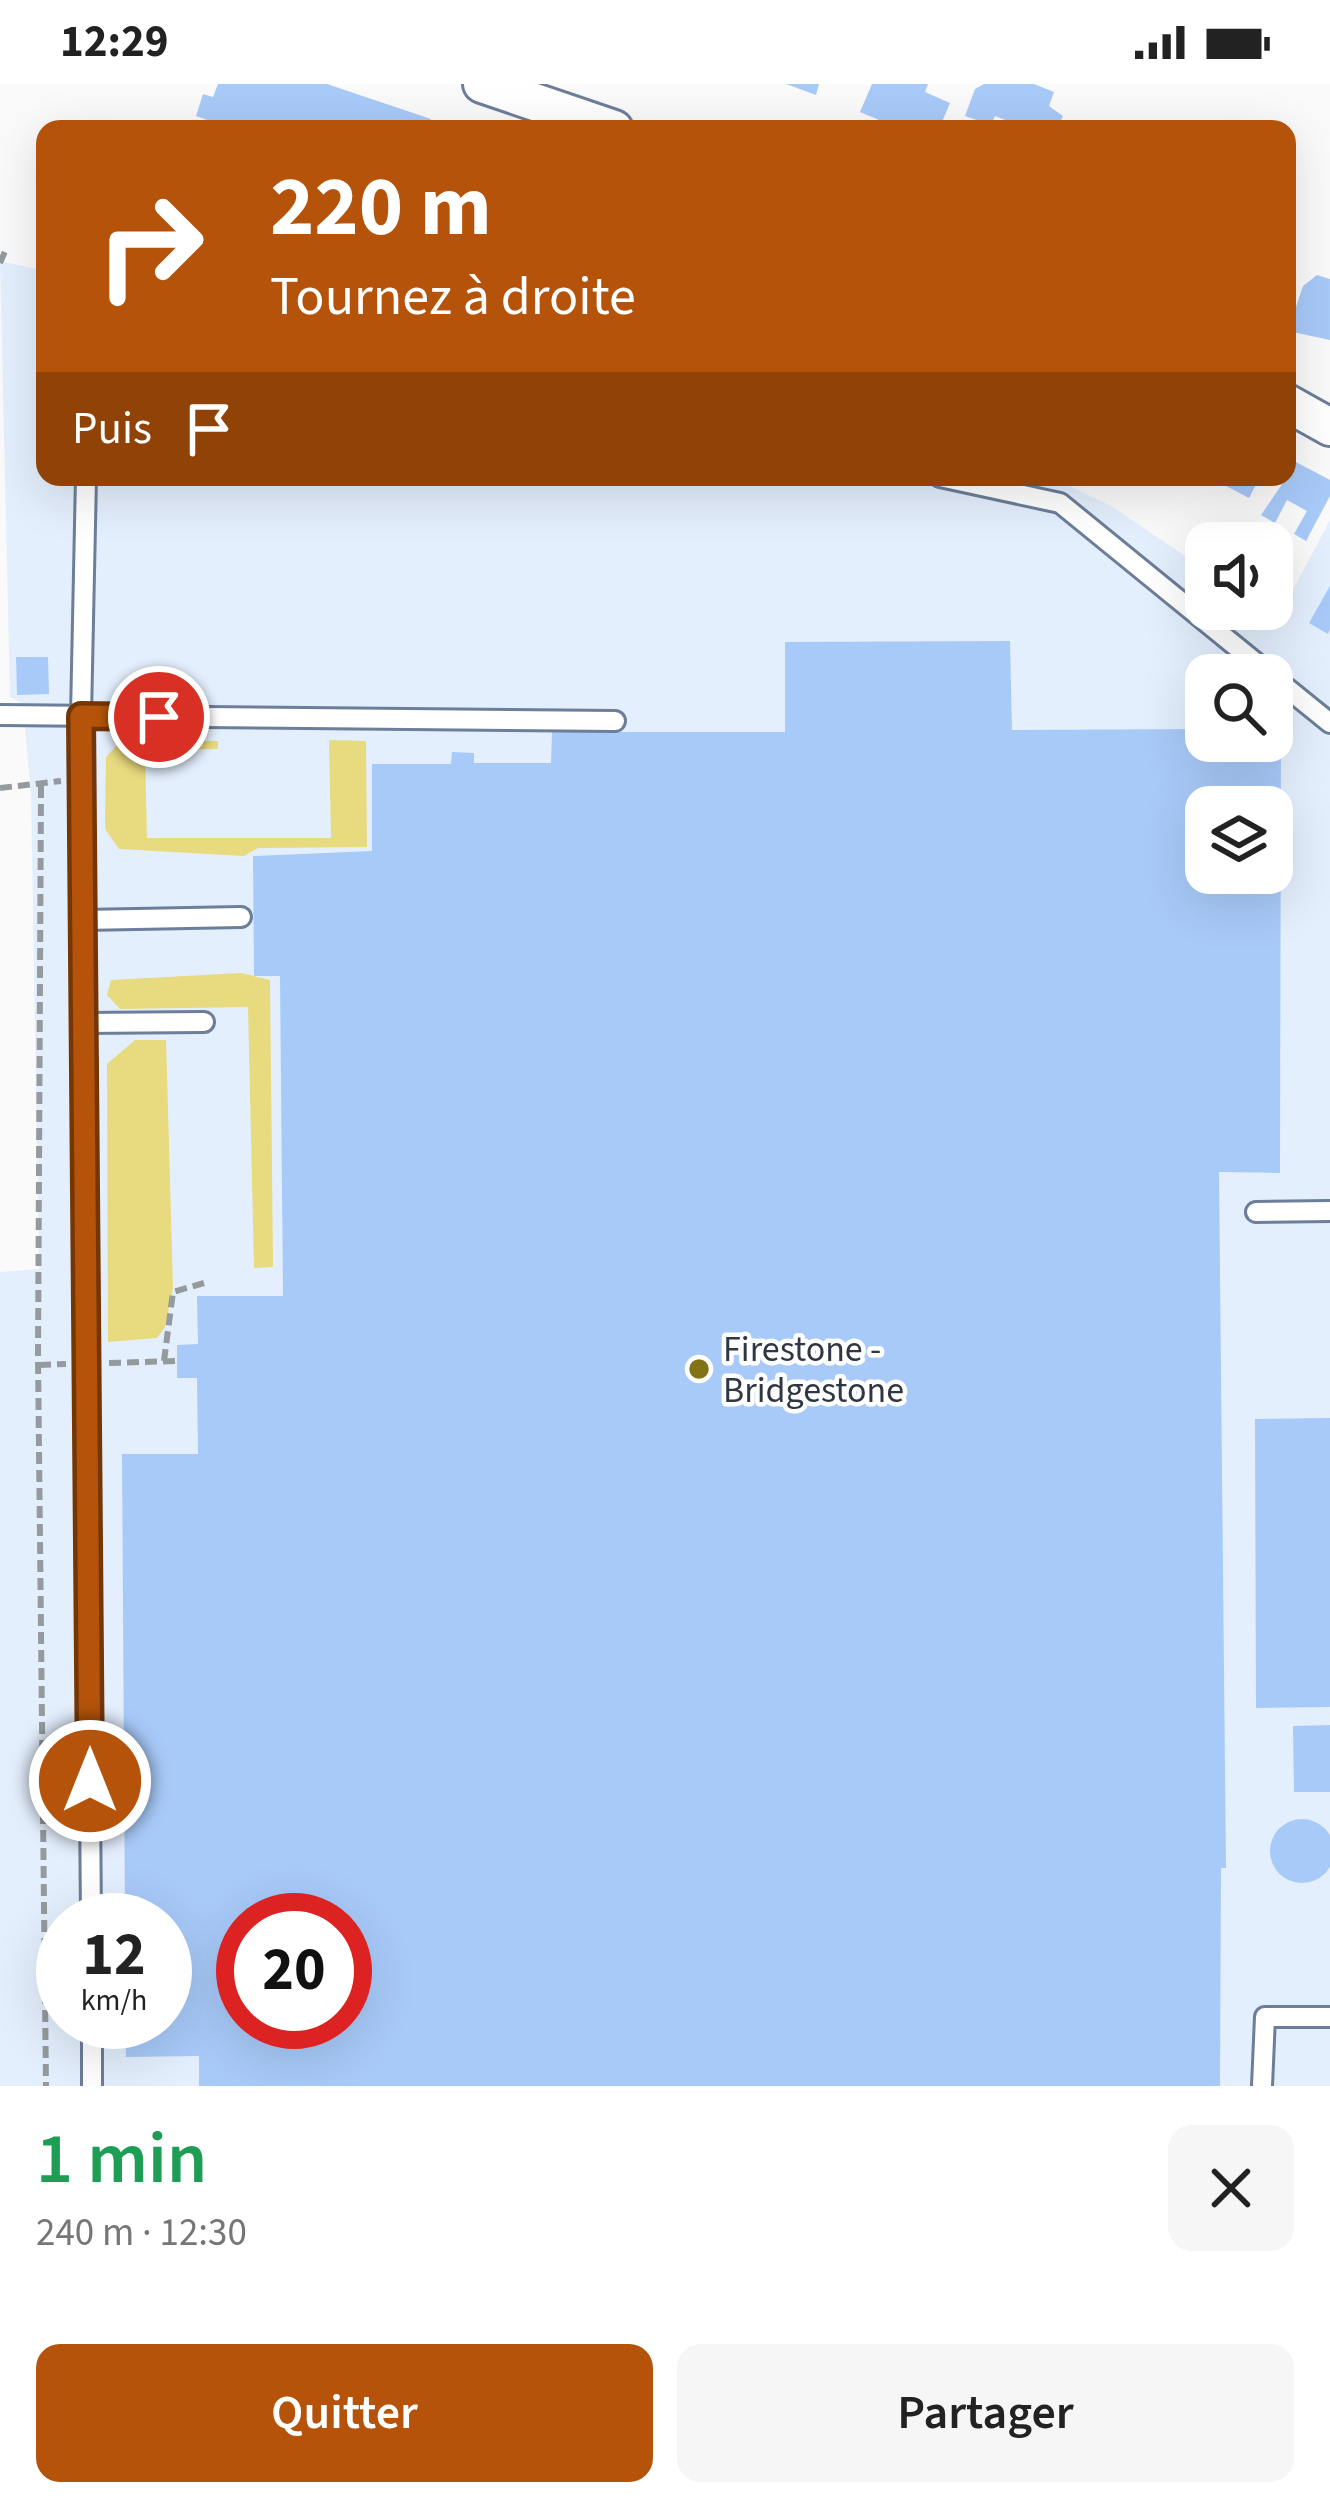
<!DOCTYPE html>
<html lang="fr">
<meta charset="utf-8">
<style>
body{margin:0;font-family:"Source Sans 3",sans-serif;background:#f6f6f6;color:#222;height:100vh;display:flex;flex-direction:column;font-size:45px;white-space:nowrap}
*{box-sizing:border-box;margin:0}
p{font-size:39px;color:#767676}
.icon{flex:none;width:66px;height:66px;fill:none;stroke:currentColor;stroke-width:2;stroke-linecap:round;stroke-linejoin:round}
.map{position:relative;height:2002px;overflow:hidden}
.side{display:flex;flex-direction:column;background:#fff;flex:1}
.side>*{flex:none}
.hud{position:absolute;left:36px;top:36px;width:1260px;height:366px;border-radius:24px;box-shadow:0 12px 48px #0002;background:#b45309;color:#fff;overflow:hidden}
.buttons{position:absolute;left:1185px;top:438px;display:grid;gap:24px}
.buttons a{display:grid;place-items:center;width:108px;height:108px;border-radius:24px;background:#fff;box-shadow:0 12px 48px #0002;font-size:60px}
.speed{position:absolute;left:36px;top:1809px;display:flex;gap:24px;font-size:60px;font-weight:700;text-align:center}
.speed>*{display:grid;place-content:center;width:156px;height:156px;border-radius:50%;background:#fff;box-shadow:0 12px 48px #0002;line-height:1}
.speed small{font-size:30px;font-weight:400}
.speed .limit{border:18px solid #d22;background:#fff;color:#111}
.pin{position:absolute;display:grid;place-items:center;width:102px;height:102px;color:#fff;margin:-51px;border:6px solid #fff;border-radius:50%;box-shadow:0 3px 12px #0007}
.me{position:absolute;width:132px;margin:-66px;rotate:0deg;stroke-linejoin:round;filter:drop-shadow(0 0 9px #0008)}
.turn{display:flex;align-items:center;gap:42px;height:252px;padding:0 36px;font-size:54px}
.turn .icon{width:156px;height:156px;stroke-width:2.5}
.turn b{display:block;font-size:84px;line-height:102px}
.then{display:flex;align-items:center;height:114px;padding:0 36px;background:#0003;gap:24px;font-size:45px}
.round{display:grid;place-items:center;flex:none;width:126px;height:126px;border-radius:24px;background:#f6f6f6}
.summary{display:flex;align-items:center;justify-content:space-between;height:204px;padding:0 36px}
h1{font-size:72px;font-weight:600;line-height:90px;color:#1e9e55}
.cta{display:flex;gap:24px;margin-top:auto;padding:24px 36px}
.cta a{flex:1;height:138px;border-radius:24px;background:#b45309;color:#fff;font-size:48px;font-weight:600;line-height:138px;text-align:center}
.cta a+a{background:#f6f6f6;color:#222}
.status{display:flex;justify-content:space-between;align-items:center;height:84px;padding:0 60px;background:#fff;direction:ltr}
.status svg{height:33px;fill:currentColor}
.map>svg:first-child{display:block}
.built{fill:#e4effd;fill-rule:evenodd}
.green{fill:#e8da7e}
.building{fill:#a8caf9;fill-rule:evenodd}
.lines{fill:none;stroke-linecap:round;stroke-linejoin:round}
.lane-casing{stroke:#6c7e99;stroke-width:24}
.street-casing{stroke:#6c7e99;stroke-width:42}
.path{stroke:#959a9f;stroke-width:6;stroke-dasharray:12 6;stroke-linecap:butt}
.lane{stroke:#fff;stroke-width:18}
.street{stroke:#fff;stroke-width:36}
.route-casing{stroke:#753606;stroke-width:30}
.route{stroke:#b45309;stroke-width:21}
.poi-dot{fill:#827416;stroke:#fff;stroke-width:4.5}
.labels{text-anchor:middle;stroke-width:9;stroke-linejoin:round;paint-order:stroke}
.poi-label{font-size:36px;fill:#2e3742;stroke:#fff;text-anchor:start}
</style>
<div class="status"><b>12:29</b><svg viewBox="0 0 49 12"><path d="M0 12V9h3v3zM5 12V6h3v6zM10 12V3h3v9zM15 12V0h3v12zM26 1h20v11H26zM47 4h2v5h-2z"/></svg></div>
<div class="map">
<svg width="1330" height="2002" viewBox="0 0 1330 2002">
<rect width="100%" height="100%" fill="#fafafa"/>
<path class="built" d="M0,177L45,187V393H1051L1111,422L1206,486V525H1264L1278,534L1330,436V2002H0V1188L39,1185L31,711L23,620L10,613ZM1206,591H1272V657H1206ZM1206,723H1272V789H1206ZM63,1836H165V1938H63ZM243,1836H345V1938H243Z"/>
<g class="green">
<polygon points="329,656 366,657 367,763 258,764 244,772 119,765 105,745 106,673 121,657 218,657 218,665 145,666 147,754 331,754"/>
<polygon points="241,889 270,896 273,1183 254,1184 248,923 120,925 107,911 111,896"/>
<polygon points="135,956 166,956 173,1204 165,1243 157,1254 108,1258 107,980"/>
</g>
<g class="building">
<polygon points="218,0 327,0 431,35 428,45 233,45 196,32 203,10 213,13"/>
<polygon points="786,0 819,0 816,11"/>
<polygon points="872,0 928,0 925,8 950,19 939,45 903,38 900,45 877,41 879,36 860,28"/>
<polygon points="984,0 1034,0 1054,8 1049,22 1063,32 1057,45 1028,45 995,32 991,41 965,32 975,5"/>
<polygon points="1317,191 1330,195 1330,256 1288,247 1303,202"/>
<polygon points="1292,376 1330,396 1330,412 1306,457 1294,450 1307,427 1287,416 1275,439 1261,431 1287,393"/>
<polygon points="1209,393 1260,393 1249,414"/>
<polygon points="1330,502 1330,545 1328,550 1309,539"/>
<path d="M1010,557L1012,646L1206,645V657H1272V645H1281L1280,1089L1219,1088L1226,1784H1221L1220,2002H199V1972L126,1973L125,1938H165V1836H125L122,1370H198L197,1294H177V1261L198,1260L197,1212H283L280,892H254L253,772L372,767V680H451L452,668L474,669V679H551L552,648H785V558ZM1206,723H1272V789H1206ZM243,1836H345V1938H243Z"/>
<polygon points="16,573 48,573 49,610 17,611"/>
<polygon points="1330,1334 1330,1623 1256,1624 1255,1335"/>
<polygon points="1330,1641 1330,1708 1294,1708 1293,1642"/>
<circle cx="1302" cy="1767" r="32"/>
</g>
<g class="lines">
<defs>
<g id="lane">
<polyline points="86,393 81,632 91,1836"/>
<polyline points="940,393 1060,419 1271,591"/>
<polyline points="1272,592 1330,639"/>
<polyline points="0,631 615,637"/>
<polyline points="83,836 241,833"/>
<polyline points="84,939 204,938"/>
<polyline points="1256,1128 1330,1127"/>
<polyline points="92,1938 92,2002"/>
<polyline points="1262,2002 1265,1933 1330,1933"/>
</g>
<g id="street">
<polyline points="482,0 614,45"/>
<polyline points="1287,319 1330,343"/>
</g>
</defs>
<use href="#lane" class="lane-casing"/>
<use href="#street" class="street-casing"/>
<g class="path">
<polyline points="0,179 6,165"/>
<polyline points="41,702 38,1274 46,2002"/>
<polyline points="0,704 61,697"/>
<polyline points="164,1277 173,1208 204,1199"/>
<polyline points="109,1279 177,1277"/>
<polyline points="39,1281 66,1280"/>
</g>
<use href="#lane" class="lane"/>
<use href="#street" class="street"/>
</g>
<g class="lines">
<defs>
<polyline id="route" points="90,1697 81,632 159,633"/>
</defs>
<use href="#route" class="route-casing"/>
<use href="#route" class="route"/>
</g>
<circle class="poi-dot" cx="699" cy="1285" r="12"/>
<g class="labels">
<g class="poi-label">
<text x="723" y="1277">Firestone -<tspan x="723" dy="41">Bridgestone</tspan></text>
</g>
</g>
</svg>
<div class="buttons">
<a><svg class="icon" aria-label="sound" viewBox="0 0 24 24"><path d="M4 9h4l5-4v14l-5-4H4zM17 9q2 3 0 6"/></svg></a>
<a><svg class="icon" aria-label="search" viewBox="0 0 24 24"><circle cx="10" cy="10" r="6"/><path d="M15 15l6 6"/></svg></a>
<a><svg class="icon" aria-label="layers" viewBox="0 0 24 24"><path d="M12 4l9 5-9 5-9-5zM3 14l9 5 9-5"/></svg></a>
</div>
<div class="speed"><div>12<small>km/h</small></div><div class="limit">20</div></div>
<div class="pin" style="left:159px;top:633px;background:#d93025"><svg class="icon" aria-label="arrive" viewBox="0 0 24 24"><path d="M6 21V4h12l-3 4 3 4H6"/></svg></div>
<svg class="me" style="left:90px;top:1697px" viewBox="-20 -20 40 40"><circle r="17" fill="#b45309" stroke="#fff" stroke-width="3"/><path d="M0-11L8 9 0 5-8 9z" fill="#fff"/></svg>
<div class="hud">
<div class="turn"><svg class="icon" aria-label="right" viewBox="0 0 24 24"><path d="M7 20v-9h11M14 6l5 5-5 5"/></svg><div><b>220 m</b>Tournez à droite</div></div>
<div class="then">Puis<svg class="icon" aria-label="arrive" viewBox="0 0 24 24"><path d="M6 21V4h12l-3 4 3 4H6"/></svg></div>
</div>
</div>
<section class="side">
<div class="summary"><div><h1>1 min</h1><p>240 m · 12:30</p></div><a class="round"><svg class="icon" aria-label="close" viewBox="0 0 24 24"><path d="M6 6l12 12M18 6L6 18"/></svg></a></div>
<div class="cta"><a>Quitter</a><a>Partager</a></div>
</section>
